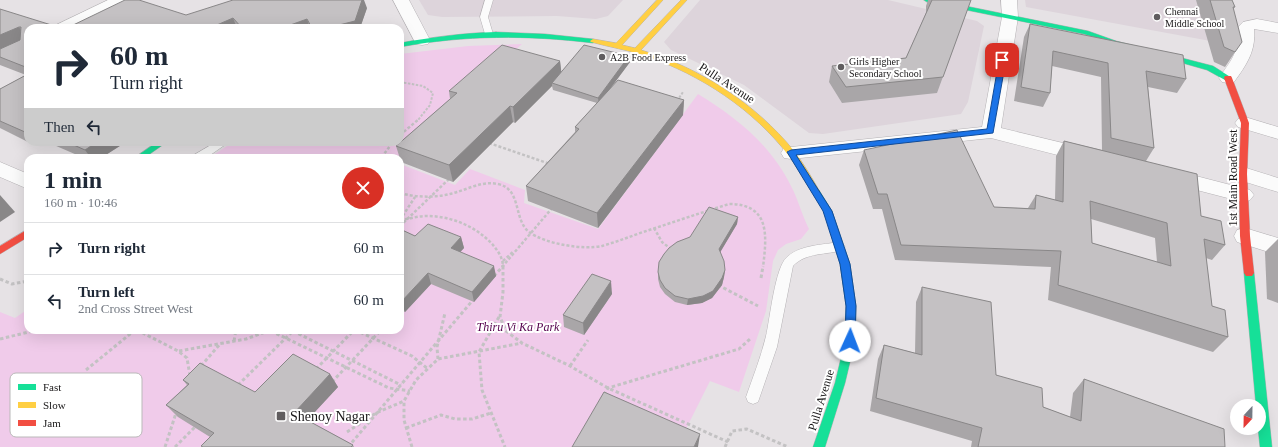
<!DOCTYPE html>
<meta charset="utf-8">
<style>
body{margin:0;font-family:"Times New Roman",serif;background:#f2f2f3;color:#1f2937;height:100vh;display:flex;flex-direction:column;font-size:15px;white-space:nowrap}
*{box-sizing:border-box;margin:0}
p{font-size:13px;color:#747a83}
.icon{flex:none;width:22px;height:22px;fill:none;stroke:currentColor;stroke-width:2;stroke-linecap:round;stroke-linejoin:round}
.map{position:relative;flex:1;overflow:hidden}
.sheet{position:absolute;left:24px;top:154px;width:380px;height:180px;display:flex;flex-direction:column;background:#fff;border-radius:12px;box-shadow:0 4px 16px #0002}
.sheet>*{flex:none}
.banner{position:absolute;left:24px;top:24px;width:380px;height:122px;border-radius:12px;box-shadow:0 4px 16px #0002;background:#fff;color:#1f2937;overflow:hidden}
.needle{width:26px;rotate:202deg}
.controls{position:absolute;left:1230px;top:399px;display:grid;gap:8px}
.controls a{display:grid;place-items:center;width:36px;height:36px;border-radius:50%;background:#fff;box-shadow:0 4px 16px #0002;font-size:20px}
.pin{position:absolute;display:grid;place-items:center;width:34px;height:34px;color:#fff;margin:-17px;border-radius:8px;box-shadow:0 2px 6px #0006}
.me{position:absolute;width:44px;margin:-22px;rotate:2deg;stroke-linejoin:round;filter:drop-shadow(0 0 3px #0008)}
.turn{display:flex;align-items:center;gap:14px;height:84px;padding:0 20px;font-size:18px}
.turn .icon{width:52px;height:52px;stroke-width:2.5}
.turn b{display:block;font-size:28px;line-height:34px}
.then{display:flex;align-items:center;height:38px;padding:0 20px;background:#0003;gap:8px;font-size:15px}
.round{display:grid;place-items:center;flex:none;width:42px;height:42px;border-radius:21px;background:#f2f2f3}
.overview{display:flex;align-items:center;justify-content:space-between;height:68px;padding:0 20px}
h1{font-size:24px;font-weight:700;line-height:30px}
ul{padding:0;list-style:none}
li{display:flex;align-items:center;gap:12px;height:52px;padding:0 20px;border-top:1px solid #e0e1e3}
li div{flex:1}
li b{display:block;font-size:15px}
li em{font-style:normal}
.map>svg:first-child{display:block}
.built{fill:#ddd4db}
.green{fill:#f0cbea}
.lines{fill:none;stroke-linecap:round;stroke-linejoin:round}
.lane-casing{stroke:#b5b2b5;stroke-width:1}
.street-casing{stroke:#b5b2b5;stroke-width:1}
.fast-casing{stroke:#b5b2b5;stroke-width:1}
.slow-casing{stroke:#b5b2b5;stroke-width:1}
.jam-casing{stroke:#b5b2b5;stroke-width:1}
.path-far2{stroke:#c3c2c3;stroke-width:2;stroke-dasharray:2.5 1.5;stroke-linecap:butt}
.path-far1{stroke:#c3c2c3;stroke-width:2.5;stroke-dasharray:3 2;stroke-linecap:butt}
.path{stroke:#c3c2c3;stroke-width:3;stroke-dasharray:3.5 2.5;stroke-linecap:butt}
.lane{fill:#fbfbfb;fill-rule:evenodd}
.street{fill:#fbfbfb;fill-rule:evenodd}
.fast{fill:#16e098;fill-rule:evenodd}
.slow{fill:#ffcf43;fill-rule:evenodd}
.jam{fill:#f24e42;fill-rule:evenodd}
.wall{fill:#a9a6a8;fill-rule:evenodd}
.shaded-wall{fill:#898788}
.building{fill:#c4c1c3;stroke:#898788;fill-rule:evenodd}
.route{fill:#1a73e8;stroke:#114b97}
.poi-dot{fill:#605d5f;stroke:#fff;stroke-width:1.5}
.labels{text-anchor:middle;stroke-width:4;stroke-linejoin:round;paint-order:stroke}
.far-poi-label{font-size:10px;fill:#181617;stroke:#fff;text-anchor:start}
.street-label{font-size:12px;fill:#181617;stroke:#fff}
.park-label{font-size:12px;font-style:italic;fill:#54004d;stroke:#fff}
.near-poi-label{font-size:14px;fill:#181617;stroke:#fff;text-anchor:start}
.key{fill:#fff;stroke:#bab9b9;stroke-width:1}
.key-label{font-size:11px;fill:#181617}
</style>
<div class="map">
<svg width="1278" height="447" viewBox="0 0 1278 447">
<rect width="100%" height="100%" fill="#e6e2e5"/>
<g class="built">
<polygon points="419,0 623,0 608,16 596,19 557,16 442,17 428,15"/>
<polygon points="700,0 888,0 977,21 984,26 968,102 961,114 823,134 809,133 744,85 671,50 664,42"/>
<polygon points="1025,0 1228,0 1243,47 1026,7"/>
</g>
<g class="green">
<polygon points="522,44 397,158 209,158 233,142 400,142 400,54 468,46"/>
<path d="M698,94C737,118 770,144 791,186C798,199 802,215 809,229L801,239L786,244L778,250L773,261L766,311L739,392L710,381L680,441L583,447H0V312L15,318L28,309V330H400V164L455,185L470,169L525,190L524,203L598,229Z"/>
</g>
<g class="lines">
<defs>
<g id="lane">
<polygon points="485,0 493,0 488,17 493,34 489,37 485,34 480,17"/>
<polygon points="216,142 229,142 206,158 193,158 194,155"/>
<path d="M839,242L843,244L845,247L843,250C827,255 806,252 793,266L777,347L758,402L753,404L748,402L746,397C753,377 761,357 766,336C770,319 775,267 787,257C800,245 822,245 839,242Z"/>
</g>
<g id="street">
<polygon points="108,0 128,0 125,3 75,28 54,28 56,25"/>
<polygon points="393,0 409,0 430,40 428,44 422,45 416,44"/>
<polygon points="1001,0 1017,0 1018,17 1001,128 1096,151 1099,156 1096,161 1089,163 991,138 791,159 784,158 781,153 784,148 791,147 982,127 1002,17"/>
<path d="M1257,19L1278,23V33L1254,29C1256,51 1247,64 1234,82L1228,83L1222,82L1219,78C1233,58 1239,52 1238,27L1243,22Z"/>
<polygon points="1245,117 1278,127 1278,139 1238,127 1235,123 1238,119"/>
<polygon points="0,162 28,174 28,189 0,177"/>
<polygon points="1243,167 1278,178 1278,192 1236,179 1233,174 1236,169"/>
<polygon points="1169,169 1250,190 1254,195 1250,200 1243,202 1162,181 1159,176 1162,171"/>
<polygon points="1245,228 1278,238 1278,255 1237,242 1234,236 1237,230"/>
</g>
<g id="fast">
<polygon points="924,0 936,0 1088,31 1116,41 1213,66 1232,78 1231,80 1225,80 1207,70 1112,43 1084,34 927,2"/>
<path d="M496,32L545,34L593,39L596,41L593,43C528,35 465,35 400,47V43C432,37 464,33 496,32Z"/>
<polygon points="157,142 167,142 144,158 134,158"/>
<polygon points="816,189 819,190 832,211 850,264 856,306 855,341 845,383 825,447 813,447 835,383 845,341 846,306 840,264 824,211 812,192"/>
<polygon points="1249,269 1252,270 1254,273 1272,447 1260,447 1258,428 1259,406 1256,406 1244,273 1246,270"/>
</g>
<path id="slow" d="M657,0H663L622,45L635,48L681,0H687L641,50C700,68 755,103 794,151C804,164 812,178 820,192L819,194H813C805,181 798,168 789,156C753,109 701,75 646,56C628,50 609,47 591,42L590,41L593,39L616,43Z"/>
<g id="jam">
<polygon points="1225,76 1231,76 1232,78 1249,123 1247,174 1250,236 1254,273 1252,276 1246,276 1244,273 1240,236 1239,174 1241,123 1224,78"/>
<polygon points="28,229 28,237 0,254 0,246"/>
</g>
</defs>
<use href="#lane" class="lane-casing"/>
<use href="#street" class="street-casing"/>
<use href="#fast" class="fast-casing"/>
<use href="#slow" class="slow-casing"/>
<use href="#jam" class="jam-casing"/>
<g class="path-far2">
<polyline points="400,82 423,86 433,93 430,105 418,120"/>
<polyline points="677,101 683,92"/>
</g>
<g class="path-far1">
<polyline points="400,135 419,119"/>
<polyline points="489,143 550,164"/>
<polyline points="383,158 384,154 393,142"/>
<path d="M400,193C418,198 439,198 457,192C470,188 483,181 498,184C522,189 513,219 529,232C545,244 583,250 602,246C616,242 629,237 643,232C671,223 700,213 729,204C770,204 767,235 763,267"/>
<path d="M400,220C409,219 418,216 427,216C452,216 477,227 493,245C498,251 503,258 503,267"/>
<polyline points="400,220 415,197"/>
<polyline points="400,226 450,178"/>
<polyline points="654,228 662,242 671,249"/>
<polyline points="503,261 514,251"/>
<polyline points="502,267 553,207"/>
</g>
<g class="path">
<polyline points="503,266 503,292 500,317 506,331 522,343 570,366 608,388 728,442"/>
<polyline points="494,276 503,266"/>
<polyline points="761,278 763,266"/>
<polyline points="0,279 12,284 28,281"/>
<polyline points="718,285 758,306"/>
<polyline points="499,317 479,352 482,390 505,447"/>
<polyline points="137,330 178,351 187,358 190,376"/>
<polyline points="355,330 412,356 428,369"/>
<polyline points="271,331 389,388 410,391"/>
<polyline points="293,331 401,385"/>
<polyline points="0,339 37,330"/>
<polyline points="234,341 236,330"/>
<polyline points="179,351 246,339 271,330"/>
<polyline points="438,359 437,347 445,313"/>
<polyline points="201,366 220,344"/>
<polyline points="570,366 588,340"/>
<polyline points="316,369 354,330"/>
<polyline points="86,370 135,330"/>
<polyline points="332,382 381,330"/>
<polyline points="238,385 294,330"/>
<polyline points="604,395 608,388 739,349 750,339"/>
<polyline points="406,428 441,415 455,419 472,419 491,413"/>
<polyline points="347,432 376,413 404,401"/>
<polyline points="165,447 176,413"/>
<polyline points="175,447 196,426"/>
<polyline points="348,447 473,300"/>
<polyline points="412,447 404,420 404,401 416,380 438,359 522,343"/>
<polyline points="725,447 732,431 747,429 788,447"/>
</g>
<use href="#lane" class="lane"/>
<use href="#street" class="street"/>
<use href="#fast" class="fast"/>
<use href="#slow" class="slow"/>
<use href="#jam" class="jam"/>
</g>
<g class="wall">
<polygon points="928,0 971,0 937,93 842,103 829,82 832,66 906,58 926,13 926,6"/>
<polygon points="1196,0 1232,0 1235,7 1233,9 1235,52 1225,67 1214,62"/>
<polygon points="367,8 360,28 67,28 186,15"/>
<polygon points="0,9 28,28 28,142 0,128 0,89 26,75 0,65"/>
<path d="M1030,24L1186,79L1177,93L1148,87L1154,148L1146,161L1201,216L1225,245L1212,260L1206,258L1212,306L1228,337L1213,352L1048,300L1051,267L895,260L882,209H873L859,165L864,150L994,207L1028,208L1036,195L1055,200L1056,156L1064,141L1102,150L1101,77L1052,66L1050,93L1043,107L1014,101L1024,37ZM1091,219L1155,238L1157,262L1092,243Z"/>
<polygon points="629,56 630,62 607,92 684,100 683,115 598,228 528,201 526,186 575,132 575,127 597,103 553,90 552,86 515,123 513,122 453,182 401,162 396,146 450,99 449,91 560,61 561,72"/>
<polygon points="29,142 40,142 35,145"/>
<polygon points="47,142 126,142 101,158 84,158"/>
<polygon points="738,217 737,224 720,252 725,270 724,277 722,285 712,298 702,303 687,305 675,302 665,294 660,287 658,279 658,272"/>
<polygon points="400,229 415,236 461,237 464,248 460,252 496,276 474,302 431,284 405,312 400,309"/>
<polygon points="1278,239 1278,303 1267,299 1265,252"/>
<polygon points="922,287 996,375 1043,407 1070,417 1073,393 1084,379 1225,447 971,447 972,441 870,411 878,359 884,345 915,353 916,302"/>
<polygon points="612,294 584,335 564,327 563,315"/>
<polygon points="330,374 338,387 307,420 353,445 354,447 202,447 201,446 210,437 178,417 166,405 187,385 183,380 255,392"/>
</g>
<g class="shaded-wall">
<polygon points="362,0 364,0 367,8 360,28 331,28 331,27"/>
<polygon points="233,18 237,28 210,28"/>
<polygon points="307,19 310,28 282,28"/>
<polygon points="19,27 27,39 0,50 0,35"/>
<polygon points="629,56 630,62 599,104 598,98"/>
<polygon points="560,61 562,77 552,83 552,86 515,123 513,107"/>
<polygon points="684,100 683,115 598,228 597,213"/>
<polygon points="510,106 513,122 453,182 449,165"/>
<polygon points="28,131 28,136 25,132"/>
<polygon points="33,142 40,142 35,145"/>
<polygon points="97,142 126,142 101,158 91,158 85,150"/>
<polygon points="0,195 15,212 0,222"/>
<polygon points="738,217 737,224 718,256 719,249"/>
<polygon points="461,237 464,248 454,259 451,248"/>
<polygon points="494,266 496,276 474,302 472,292"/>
<polygon points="725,270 724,277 722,285 712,298 702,303 687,305 688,299"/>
<polygon points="428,273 431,284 405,312 401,302"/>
<polygon points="611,281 612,294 584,335 583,323"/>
<polygon points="330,374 338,387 302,426 294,413"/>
<polygon points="700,434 698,447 694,447"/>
</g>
<g class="building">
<polygon points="125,0 139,0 186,15 233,0 362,0 355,21 331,27 332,28 312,28 307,19 282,28 242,28 233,18 210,28 67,28"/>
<polygon points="932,0 971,0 943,77 846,87 832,66 906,58"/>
<polygon points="1210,0 1232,0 1235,7 1233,7 1242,42 1235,52 1224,47"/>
<polygon points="0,9 61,28 28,28 28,68 0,57 0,49 20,40 21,27 19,27 0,35"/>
<polygon points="1030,24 1183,55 1186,79 1146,71 1154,148 1111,138 1108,63 1053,51 1050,93 1021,87"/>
<polygon points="502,45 560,61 513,107 510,106 449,165 396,146 457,93 449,91"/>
<polygon points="584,45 629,56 598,98 552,83"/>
<polygon points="28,74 28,131 25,132 0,121 0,89"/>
<polygon points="618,80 684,100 597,213 526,186 579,129 575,127"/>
<path d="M957,130L994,207L1035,209L1036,195L1063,202L1064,141L1197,174L1201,216L1221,221L1225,245L1204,239L1212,306L1225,310L1228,337L1058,285L1061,251L901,245L887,194H878L864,150ZM1090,201L1167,223L1171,266L1092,243Z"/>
<polygon points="67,142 97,142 85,150"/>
<polygon points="709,207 738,217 719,249 724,261 725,270 722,278 713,291 703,296 688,299 675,296 665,288 660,280 658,272 659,262 664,254 669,248 677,242 690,237"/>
<polygon points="428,224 461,237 451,248 494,266 472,292 428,273 401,302 400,301 400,229 415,236"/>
<polygon points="592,274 611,281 583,323 563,315"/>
<polygon points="922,287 991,302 996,375 1042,388 1043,407 1081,421 1084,379 1224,429 1225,447 978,447 982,428 876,398 884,345 922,355"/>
<polygon points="293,354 330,374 294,413 353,445 351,447 203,447 201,446 214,433 166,405 189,384 183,380 200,363 255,392"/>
<polygon points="604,392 700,434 694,447 572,447"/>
</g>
<polygon class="route" points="1002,58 1006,60 993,133 796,155 832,211 850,264 856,306 855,341 854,344 850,345 846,344 845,341 846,306 840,264 823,211 787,152 791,150 987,129 999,60"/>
<g class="poi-dot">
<circle cx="1157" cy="17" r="4"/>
<circle cx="602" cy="57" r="4"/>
<circle cx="841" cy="67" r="4"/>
<rect x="276" y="411" width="10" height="10" rx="2"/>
</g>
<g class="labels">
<g class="far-poi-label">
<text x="1165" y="15">Chennai<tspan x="1165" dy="12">Middle School</tspan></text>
<text x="610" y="61">A2B Food Express</text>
<text x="849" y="65">Girls Higher<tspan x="849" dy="12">Secondary School</tspan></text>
</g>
<g class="street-label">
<text transform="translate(727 83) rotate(33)" y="4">Pulla Avenue</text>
<text transform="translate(1233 178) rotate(-90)" y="4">1st Main Road West</text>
<text transform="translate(821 400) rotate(-73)" y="4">Pulla Avenue</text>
</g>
<g class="park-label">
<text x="518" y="331">Thiru Vi Ka Park</text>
</g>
<g class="near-poi-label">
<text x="290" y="421">Shenoy Nagar</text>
</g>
</g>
<rect x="10" y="373" width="132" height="64" rx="6" class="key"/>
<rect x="18" y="384" width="18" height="6" fill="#16e098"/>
<rect x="18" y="402" width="18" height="6" fill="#ffcf43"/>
<rect x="18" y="420" width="18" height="6" fill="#f24e42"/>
<g class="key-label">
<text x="43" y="391">Fast</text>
<text x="43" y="409">Slow</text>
<text x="43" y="427">Jam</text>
</g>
</svg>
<div class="controls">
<a><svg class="needle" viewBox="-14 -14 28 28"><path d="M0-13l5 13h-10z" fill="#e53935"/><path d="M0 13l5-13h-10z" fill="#747a83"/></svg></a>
</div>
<div class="pin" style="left:1002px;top:60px;background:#d93025"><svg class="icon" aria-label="arrive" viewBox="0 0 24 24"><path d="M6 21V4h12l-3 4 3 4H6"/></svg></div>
<svg class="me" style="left:850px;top:341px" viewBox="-20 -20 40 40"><circle r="19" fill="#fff"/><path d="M0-13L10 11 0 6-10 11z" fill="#1a73e8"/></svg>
<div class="banner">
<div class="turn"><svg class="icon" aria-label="right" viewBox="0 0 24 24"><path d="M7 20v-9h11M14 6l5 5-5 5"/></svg><div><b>60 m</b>Turn right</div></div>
<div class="then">Then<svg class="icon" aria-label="left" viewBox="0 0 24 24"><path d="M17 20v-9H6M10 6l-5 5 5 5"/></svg></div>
</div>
<section class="sheet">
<div class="overview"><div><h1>1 min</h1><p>160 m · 10:46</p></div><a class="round" style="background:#d93025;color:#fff"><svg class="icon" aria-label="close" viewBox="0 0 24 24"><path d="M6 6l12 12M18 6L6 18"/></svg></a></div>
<ul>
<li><svg class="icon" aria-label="right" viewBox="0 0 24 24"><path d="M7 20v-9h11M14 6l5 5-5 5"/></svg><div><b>Turn right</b></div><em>60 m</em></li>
<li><svg class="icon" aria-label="left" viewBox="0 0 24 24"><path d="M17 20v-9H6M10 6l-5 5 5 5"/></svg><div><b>Turn left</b><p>2nd Cross Street West</p></div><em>60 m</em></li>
</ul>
</section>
</div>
